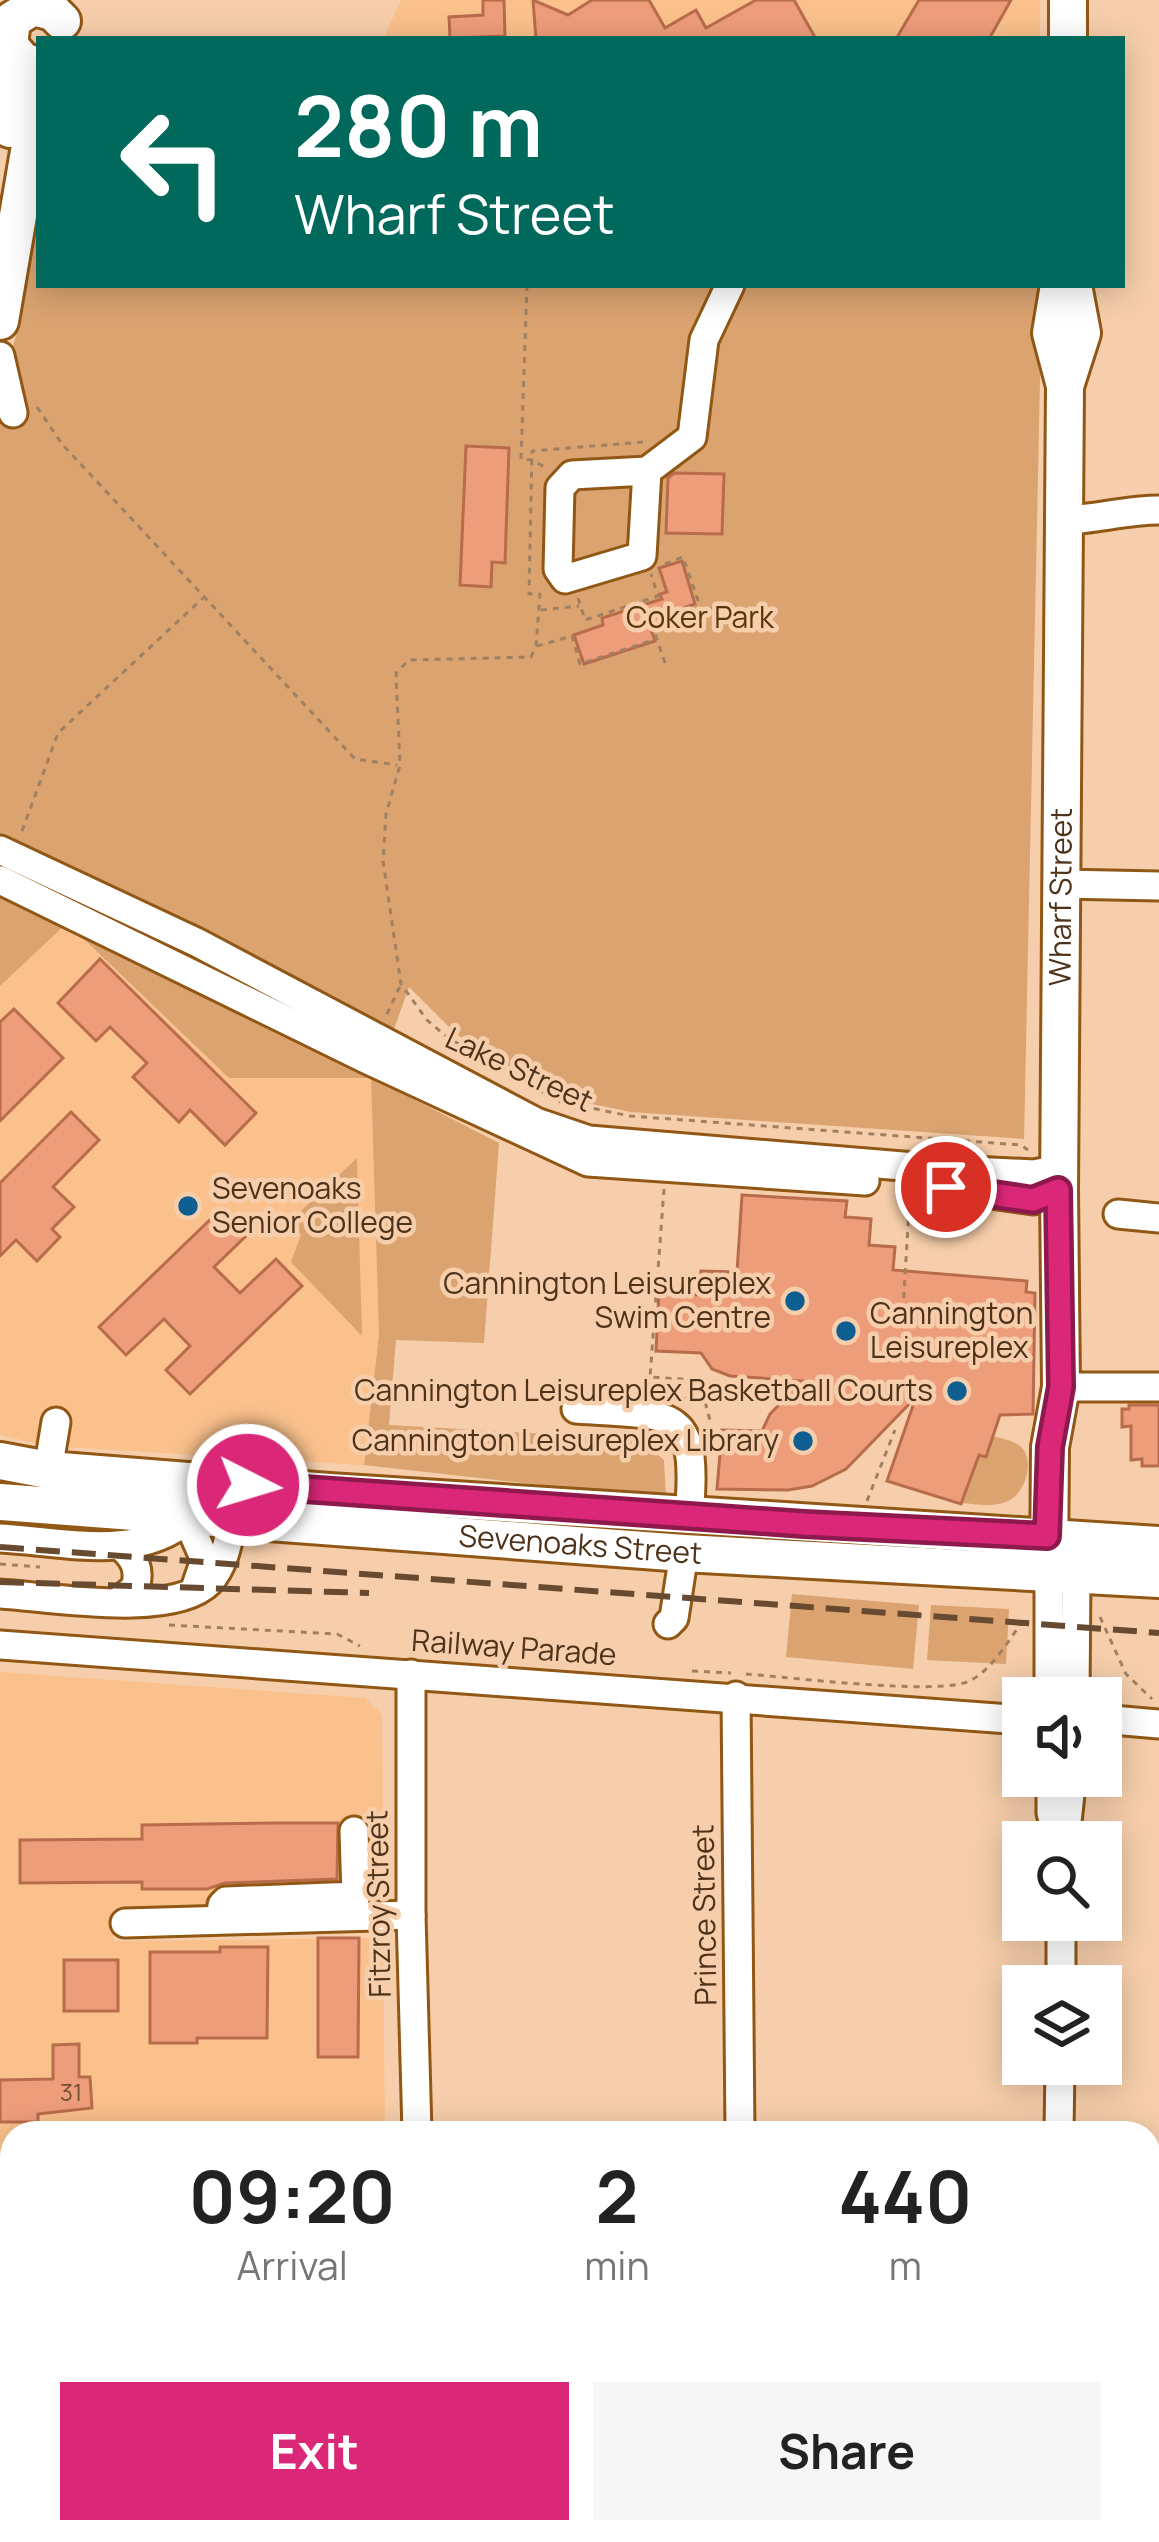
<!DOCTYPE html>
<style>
body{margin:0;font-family:Manrope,sans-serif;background:#f6f6f6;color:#222;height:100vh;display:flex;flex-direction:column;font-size:45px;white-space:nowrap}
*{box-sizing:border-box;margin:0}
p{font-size:39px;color:#767676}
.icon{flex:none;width:66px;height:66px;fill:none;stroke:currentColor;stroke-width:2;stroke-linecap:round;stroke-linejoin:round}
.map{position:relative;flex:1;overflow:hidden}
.side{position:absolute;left:0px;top:2121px;width:1161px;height:423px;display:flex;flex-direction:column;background:#fff;border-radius:36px 36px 0 0;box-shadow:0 6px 30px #0003}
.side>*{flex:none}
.top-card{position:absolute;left:36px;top:36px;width:1089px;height:252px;border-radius:0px;box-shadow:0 6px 30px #0003;background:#00695c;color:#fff;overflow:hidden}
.controls{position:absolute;left:1002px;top:1677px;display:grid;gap:24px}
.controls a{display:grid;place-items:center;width:120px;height:120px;border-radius:0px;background:#fff;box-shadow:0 6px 30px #0003;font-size:60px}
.pin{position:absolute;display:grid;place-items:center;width:102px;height:102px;color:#fff;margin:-51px;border:6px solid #fff;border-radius:50%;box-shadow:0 3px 12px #0007}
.me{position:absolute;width:132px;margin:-66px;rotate:95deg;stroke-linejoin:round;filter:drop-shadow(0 0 9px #0008)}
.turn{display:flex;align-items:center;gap:42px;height:252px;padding:0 60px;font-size:54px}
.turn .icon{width:156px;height:156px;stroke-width:2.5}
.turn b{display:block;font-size:84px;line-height:102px}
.eta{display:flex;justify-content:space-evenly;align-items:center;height:204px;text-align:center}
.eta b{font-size:72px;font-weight:700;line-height:84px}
.button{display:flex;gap:24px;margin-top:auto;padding:24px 60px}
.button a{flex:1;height:138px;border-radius:0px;background:#db2777;color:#fff;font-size:48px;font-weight:700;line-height:138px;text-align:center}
.button a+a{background:#f6f6f6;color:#222}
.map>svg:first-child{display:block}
.built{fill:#fac18c}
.green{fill:#daa370}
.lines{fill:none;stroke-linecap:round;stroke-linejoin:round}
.stream{stroke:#6fd5c7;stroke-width:6}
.building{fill:#ee9d7b;stroke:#b86c4b;stroke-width:3}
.minor-casing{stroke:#915714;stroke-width:33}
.major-casing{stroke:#915714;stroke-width:42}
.path{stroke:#a18062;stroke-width:3;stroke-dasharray:6 6;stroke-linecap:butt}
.minor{stroke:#fff;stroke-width:27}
.major{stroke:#fff;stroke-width:36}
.rail{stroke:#674a2f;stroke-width:6;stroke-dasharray:24 12;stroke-linecap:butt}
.route-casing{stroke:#8e194d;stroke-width:30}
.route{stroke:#db2777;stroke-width:21}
.poi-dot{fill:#0e5e91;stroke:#f6ceab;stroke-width:4.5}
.labels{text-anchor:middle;stroke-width:9;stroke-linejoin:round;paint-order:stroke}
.number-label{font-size:24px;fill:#764e32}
.park-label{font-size:30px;fill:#5b350a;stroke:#f6ceab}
.street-label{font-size:30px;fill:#4e331a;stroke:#f6ceab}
.poi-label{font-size:30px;fill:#4e331a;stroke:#f6ceab;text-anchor:end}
</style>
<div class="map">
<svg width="1159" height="2542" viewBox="0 0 1159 2542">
<rect width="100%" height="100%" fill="#f6ceab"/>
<g class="built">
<polygon points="401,0 1040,0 1040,39 383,39"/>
<polygon points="66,923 229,1078 371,1078 379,1335 364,1465 47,1446 0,1435 0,986"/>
<polygon points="0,1672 365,1698 382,1715 384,1906 113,1909 114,1941 383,1938 385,2133 12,2133 12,2152 0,2152"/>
</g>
<g class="green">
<polygon points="35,213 39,214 39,285 1042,285 1024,1139 631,1112 558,1097 456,1034 409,987 376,1080 499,1143 484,1343 396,1340 389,1425 640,1439 664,1460 666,1499 364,1465 379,1335 371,1078 229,1078 67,923 0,986 0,389 17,332"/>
<polygon points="357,1158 362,1336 291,1262 301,1235 290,1221"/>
<path d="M993,1436C1002,1439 1014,1440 1021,1447C1035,1460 1026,1491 1010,1500C996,1508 977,1504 961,1503L979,1455L986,1457Z"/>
<polygon points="792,1594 919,1605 913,1669 786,1657"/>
<polygon points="931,1605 1009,1609 1006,1664 927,1660"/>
</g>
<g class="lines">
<polyline class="stream" points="520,2542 520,2532"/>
</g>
<g class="building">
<polygon points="483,0 504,0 505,36 450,38 449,17 483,15"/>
<polygon points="533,0 568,15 592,0 649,0 665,28 696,10 706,28 756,0 794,0 816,39 536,39"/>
<polygon points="919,0 1011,0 989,39 896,39"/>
<polygon points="466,446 509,448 505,563 492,562 491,587 460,585"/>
<polygon points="674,473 724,474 722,534 666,533 668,478"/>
<polygon points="682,561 695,604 686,607 688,614 650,627 655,641 584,664 574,635 603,625 602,618 662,599 660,594 667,592 659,568"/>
<polygon points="100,959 256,1113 225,1145 190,1110 179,1122 133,1077 147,1063 110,1027 96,1041 58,1003"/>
<polygon points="14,1009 63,1058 0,1121 0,1022"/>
<polygon points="71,1112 99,1140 53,1187 74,1207 52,1229 60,1237 37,1261 16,1240 0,1256 0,1183"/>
<polygon points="742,1195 847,1201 845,1217 871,1219 869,1245 895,1247 893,1270 1027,1281 1026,1292 1035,1293 1033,1414 1000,1415 986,1457 979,1455 961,1504 887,1481 916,1397 846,1469 812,1486 788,1490 717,1489 722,1430 762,1431 770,1414 802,1381 730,1376 712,1369 701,1353 656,1351 659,1292 699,1295 701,1271 737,1272"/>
<polygon points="220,1210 246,1236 214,1267 240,1293 276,1259 302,1286 190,1394 166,1370 190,1346 164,1319 126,1355 99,1327"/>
<polygon points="1129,1405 1159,1405 1159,1466 1142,1466 1142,1459 1131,1460 1131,1426 1122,1427 1122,1409 1129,1409"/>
<polygon points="276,1823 338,1823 337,1879 225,1883 207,1889 142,1889 142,1882 20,1883 20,1840 142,1839 142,1825"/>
<polygon points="318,1938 359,1938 358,2057 318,2057"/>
<polygon points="220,1947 268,1947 267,2038 197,2038 197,2043 150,2043 150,1952 220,1952"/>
<rect x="64" y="1960" width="54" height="51"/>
<polygon points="79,2044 79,2077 90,2077 92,2108 38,2114 38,2122 0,2122 0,2080 53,2079 53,2045"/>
</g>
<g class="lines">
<defs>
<g id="minor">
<polyline points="0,356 13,413"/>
<polyline points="647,471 642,556 565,579 558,569 560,488 572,475 647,471 692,437 704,340 730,285"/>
<path d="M1065,520C1097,519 1126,510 1159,510"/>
<polyline points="0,850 198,943 536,1122 589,1140 951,1170 1034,1174 1059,1169"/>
<polyline points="0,880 366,1059 588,1162 865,1181"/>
<polyline points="1061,884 1159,886"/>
<polyline points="933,1186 1033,1200 1059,1190"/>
<polyline points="1118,1214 1159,1218"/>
<polyline points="1061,1387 1159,1387"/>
<path d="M576,1409C675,1416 699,1404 689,1517"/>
<polyline points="48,1470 56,1422"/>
<path d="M0,1538C59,1541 140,1562 187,1519L205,1560L195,1589"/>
<polyline points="1049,1574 1049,1698"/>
<path d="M0,1594C50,1597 172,1619 209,1582C224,1566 228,1542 232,1522"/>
<path d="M119,1601L135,1588C141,1570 134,1556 119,1545"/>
<polyline points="668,1624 674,1618 684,1553"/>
<polyline points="0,1645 1023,1720"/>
<polyline points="411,1674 411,1915 417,2133"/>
<polyline points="736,1696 740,2133"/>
<polyline points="1075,1698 1076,1575"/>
<polyline points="1101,1719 1159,1724"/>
<polyline points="1051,1776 1051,1813 1059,1842"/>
<polyline points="1066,1831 1072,1776"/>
<polyline points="221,1916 222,1905 226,1901 356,1896 354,1831"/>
<polyline points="125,1923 411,1915"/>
<polyline points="1061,1986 1061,1920"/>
<polyline points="1059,2133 1060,2064"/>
<polyline points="0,2180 12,2180"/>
<polyline points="345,2542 345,2532"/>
<polyline points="709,2542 709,2532"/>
<polyline points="1058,2542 1058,2532"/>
</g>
<g id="major">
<polyline points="1068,39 1068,0"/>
<polyline points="32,64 23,61 9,45 12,20 33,7 53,12 62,21"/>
<polyline points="10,129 17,89 14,54"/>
<polyline points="1059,285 1051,333 1065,386"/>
<polyline points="0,321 39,93"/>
<polyline points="0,1461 48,1470 329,1492 1159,1545"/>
<path id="s1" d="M0,1502L684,1553L1159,1579"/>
<path id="s2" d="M1049,1574L1050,1447L1061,1387L1059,1190L1065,386L1082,333L1073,285"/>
</g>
</defs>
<use href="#minor" class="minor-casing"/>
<use href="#major" class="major-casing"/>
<g class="path">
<polyline points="527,285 521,459 532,460 548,469"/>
<polyline points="37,407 62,444 355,759 397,765"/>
<polyline points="643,442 532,451 529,594 540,594 536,646 531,657 409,660 396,673 400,765 386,814 383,861 401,984 427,1020 447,1037 557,1101 630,1116 1021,1145 1028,1150"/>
<polyline points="665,564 683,557 702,612"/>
<polyline points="578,598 585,620 658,596 651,574"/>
<polyline points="541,610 579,606"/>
<polyline points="537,646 572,636 580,664 656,639"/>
<polyline points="665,663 653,628 718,606"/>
<polyline points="22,831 58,733 203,598"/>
<polyline points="387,1014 401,984"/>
<polyline points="664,1189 650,1377 820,1388"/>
<polyline points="903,1310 910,1192"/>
<polyline points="699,1379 712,1428 712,1445"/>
<polyline points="683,1402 698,1380"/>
<polyline points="867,1501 895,1430"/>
<polyline points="0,1564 40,1567"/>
<polyline points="1100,1617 1126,1674 1152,1699"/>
<polyline points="169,1625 337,1634 360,1646"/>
<polyline points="692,1671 731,1673"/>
<path d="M746,1674C789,1677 939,1696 969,1681C992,1671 1010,1638 1024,1619"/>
</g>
<use href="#minor" class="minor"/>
<use href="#major" class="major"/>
<g class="rail">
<polyline points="0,1547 1159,1633"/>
<polyline points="0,1582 369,1593"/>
</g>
</g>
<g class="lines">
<defs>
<polyline id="route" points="248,1485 804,1524 1047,1536 1050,1447 1061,1387 1058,1190 1033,1200 946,1187"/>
</defs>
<use href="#route" class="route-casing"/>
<use href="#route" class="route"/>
</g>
<g class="poi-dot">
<circle cx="188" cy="1206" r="12"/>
<circle cx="795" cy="1301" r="12"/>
<circle cx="846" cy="1331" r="12"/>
<circle cx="957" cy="1391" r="12"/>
<circle cx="803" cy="1441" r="12"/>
</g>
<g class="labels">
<g class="number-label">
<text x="71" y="2101">31</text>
</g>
<g class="park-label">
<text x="700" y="628">Coker Park</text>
</g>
<g class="street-label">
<text dy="10" stroke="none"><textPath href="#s2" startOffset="678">Wharf Street</textPath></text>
<text transform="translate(519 1070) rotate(25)" y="10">Lake Street</text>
<text dy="10" stroke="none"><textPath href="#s1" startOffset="582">Sevenoaks Street</textPath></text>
<text transform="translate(514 1648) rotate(4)" y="10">Railway Parade</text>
<text transform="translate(379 1904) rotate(-91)" y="10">Fitzroy Street</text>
<text transform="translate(705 1915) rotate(-91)" y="10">Prince Street</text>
</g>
<g class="poi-label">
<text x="212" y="1199" text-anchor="start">Sevenoaks<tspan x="212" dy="34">Senior College</tspan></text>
<text x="771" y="1294">Cannington Leisureplex<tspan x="771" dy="34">Swim Centre</tspan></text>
<text x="870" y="1324" text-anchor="start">Cannington<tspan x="870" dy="34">Leisureplex</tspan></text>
<text x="933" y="1401">Cannington Leisureplex Basketball Courts</text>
<text x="779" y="1451">Cannington Leisureplex Library</text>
</g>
</g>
</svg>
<div class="controls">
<a><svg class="icon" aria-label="sound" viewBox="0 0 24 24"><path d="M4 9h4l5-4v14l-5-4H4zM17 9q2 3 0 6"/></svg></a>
<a><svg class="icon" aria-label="search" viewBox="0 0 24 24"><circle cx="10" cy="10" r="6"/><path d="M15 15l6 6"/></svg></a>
<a><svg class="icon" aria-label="layers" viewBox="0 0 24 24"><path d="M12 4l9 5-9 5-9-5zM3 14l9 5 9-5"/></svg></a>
</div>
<div class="pin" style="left:946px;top:1187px;background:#d93025"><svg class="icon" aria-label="arrive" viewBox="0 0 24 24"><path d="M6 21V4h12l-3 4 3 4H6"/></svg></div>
<svg class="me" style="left:248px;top:1485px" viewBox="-20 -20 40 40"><circle r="17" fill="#db2777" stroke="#fff" stroke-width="3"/><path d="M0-11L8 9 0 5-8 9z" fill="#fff"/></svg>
<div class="top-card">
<div class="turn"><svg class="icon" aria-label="left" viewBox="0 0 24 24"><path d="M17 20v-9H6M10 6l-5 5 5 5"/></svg><div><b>280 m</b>Wharf Street</div></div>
</div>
<section class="side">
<div class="eta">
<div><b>09:20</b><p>Arrival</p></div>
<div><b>2</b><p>min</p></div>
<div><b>440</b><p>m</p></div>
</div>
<div class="button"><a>Exit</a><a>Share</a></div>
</section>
</div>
